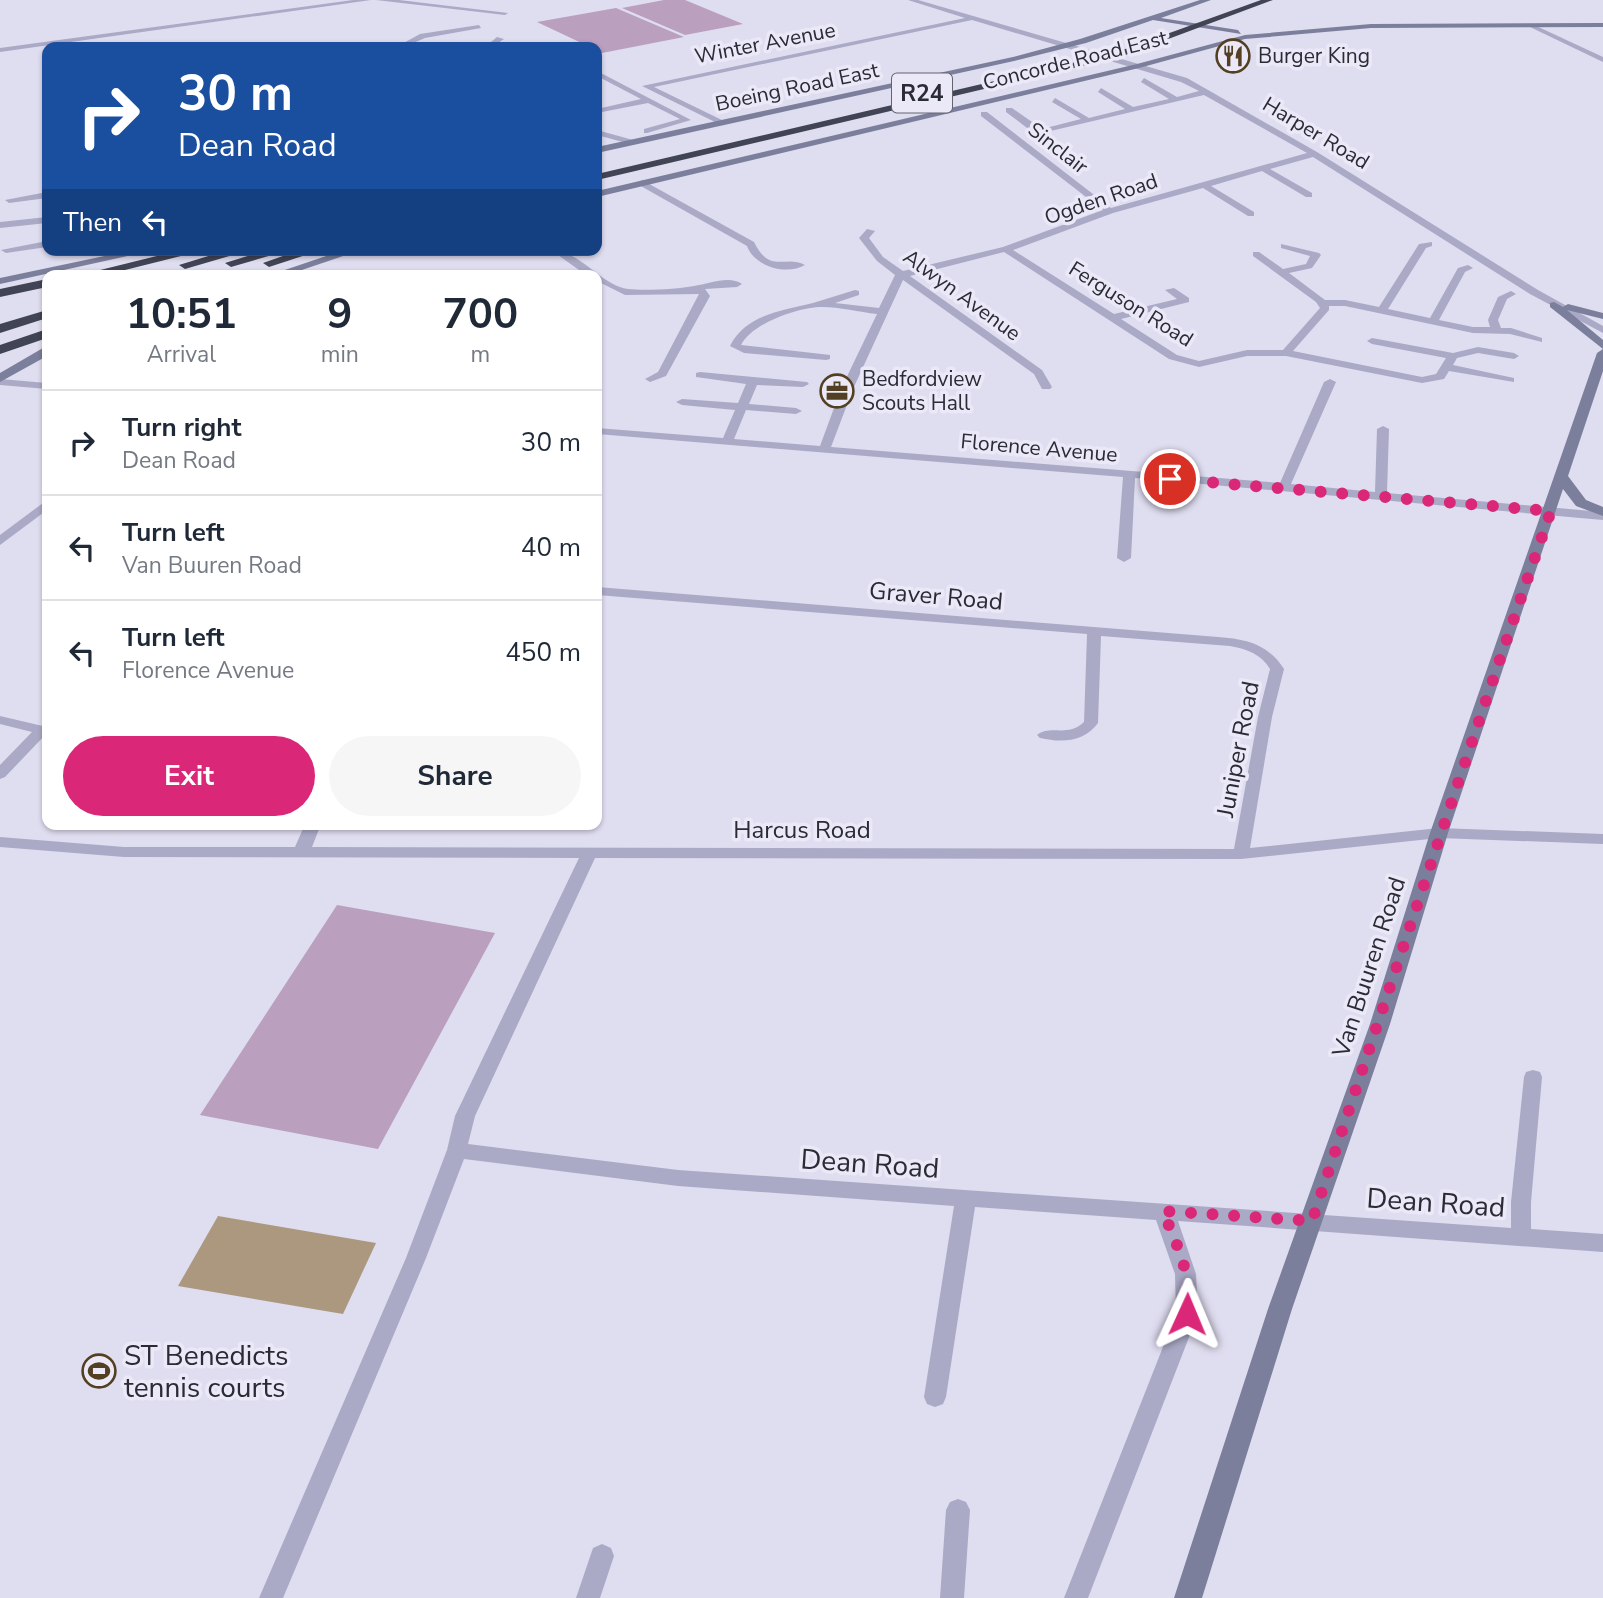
<!DOCTYPE html>
<style>
body{margin:0;font-family:"Nunito Sans",sans-serif;background:#f6f6f7;color:#1f2937;height:100vh;display:flex;flex-direction:column;font-size:26px;white-space:nowrap}
*{box-sizing:border-box;margin:0}
p{font-size:23px;color:#747a83}
.icon{flex:none;width:38px;height:38px;fill:none;stroke:currentColor;stroke-width:2;stroke-linecap:round;stroke-linejoin:round}
.map{position:relative;flex:1;overflow:hidden}
.panel{position:absolute;left:42px;top:270px;width:560px;height:560px;display:flex;flex-direction:column;background:#fff;border-radius:14px;box-shadow:0 2px 5px #0004}
.panel>*{flex:none}
.banner{position:absolute;left:42px;top:42px;width:560px;height:214px;border-radius:14px;box-shadow:0 2px 5px #0004;background:#1a4fa0;color:#fff;overflow:hidden}
.pin{position:absolute;display:grid;place-items:center;width:60px;height:60px;color:#fff;margin:-30px;border:4px solid #fff;border-radius:50%;box-shadow:0 2px 7px #0007}
.me{position:absolute;width:77px;margin:-38px;rotate:1deg;stroke-linejoin:round;filter:drop-shadow(0 0 5px #0008)}
.turn{display:flex;align-items:center;gap:24px;height:147px;padding:0 21px;font-size:32px}
.turn .icon{width:91px;height:91px;stroke-width:2.5}
.turn b{display:block;font-size:49px;line-height:60px}
.then{display:flex;align-items:center;height:66px;padding:0 21px;background:#0003;gap:14px;font-size:26px}
.eta{display:flex;justify-content:space-evenly;align-items:center;height:119px;text-align:center}
.eta b{font-size:42px;font-weight:700;line-height:49px}
.cta{display:flex;gap:14px;margin-top:auto;padding:14px 21px}
.cta a{flex:1;height:80px;border-radius:42px;background:#db2777;color:#fff;font-size:28px;font-weight:700;line-height:80px;text-align:center}
.cta a+a{background:#f6f6f7;color:#1f2937}
ul{padding:0;list-style:none}
li{display:flex;align-items:center;gap:21px;height:105px;padding:0 21px;border-top:2px solid #e0e1e3}
li div{flex:1}
li b{display:block;font-size:26px}
li em{font-style:normal}
.map>svg:first-child{display:block}
.green{fill:#ba9fbe}
.water{fill:#ab987f}
.lines{fill:none;stroke-linecap:round;stroke-linejoin:round}
.minor{fill:#aaaac7;fill-rule:evenodd}
.secondary{fill:#7c7f9b;fill-rule:evenodd}
.motorway{fill:#414455;fill-rule:evenodd}
.route{stroke:#db2777;stroke-width:12;stroke-dasharray:0 21.6}
.labels{text-anchor:middle;stroke-width:7;stroke-linejoin:round;paint-order:stroke}
.far-street-label{font-size:21px;fill:#292b35;stroke:#ebe9f8}
.far-poi-label{font-size:21px;fill:#292b35;stroke:#ebe9f8;text-anchor:start}
.shield{fill:#ebe9f8;stroke:#636470;stroke-width:2}
.shield-label{font-size:23px;font-weight:bold;fill:#292b35}
.street-label{font-size:24px;fill:#292b35;stroke:#ebe9f8}
.near-street-label{font-size:28px;fill:#292b35;stroke:#ebe9f8}
.near-poi-label{font-size:28px;fill:#292b35;stroke:#ebe9f8;text-anchor:start}
</style>
<div class="map">
<svg width="1603" height="1598" viewBox="0 0 1603 1598">
<rect width="100%" height="100%" fill="#dfddf0"/>
<g class="green">
<polygon points="664,0 685,0 743,24 685,35 622,8"/>
<polygon points="616,8 684,37 602,53 597,47 590,47 537,22"/>
<polygon points="337,905 495,933 378,1149 200,1115"/>
</g>
<polygon class="water" points="218,1216 376,1243 343,1314 178,1286"/>
<g class="lines">
<g class="minor">
<polygon points="353,0 371,0 0,52 0,48"/>
<polygon points="376,0 399,0 508,13 505,15"/>
<path d="M908,0H918L1187,78L1317,152L1538,290L1603,326V333L1530,294L1313,157L1270,169L1312,193V197H1306L1262,171L1211,186L1254,212V216H1248L1203,188L1113,213L1013,250L1114,314L1177,299L1165,290L1174,288L1189,298V302L1121,319L1177,355L1199,361L1247,350H1283L1320,308L1316,302L1253,256V252H1259L1283,269L1306,264L1310,256L1281,248V244L1319,253L1321,255L1312,268L1289,273L1325,300H1345L1379,307L1419,244L1432,242V246L1426,248L1388,309L1430,318L1458,268L1468,265L1473,268L1465,272L1439,320L1473,327H1490L1488,320L1498,297L1511,291L1516,294L1507,299L1498,320L1501,328H1511L1542,338V342L1510,334L1473,333L1345,306H1329V310L1293,351L1422,377L1436,374L1446,358L1372,344L1367,341L1372,338L1453,353L1478,347L1514,353L1519,356L1514,359L1478,353L1457,358L1453,365L1514,378V382L1449,371L1444,379L1422,383L1286,356H1247L1199,367L1169,359L1004,252L910,276L1042,370L1052,387L1050,389H1042L1034,374L903,280L853,389L831,447L1280,483L1324,382L1330,379L1336,382L1291,484L1375,492L1377,429L1383,426L1389,429L1387,493L1603,512V520L1135,478L1131,558L1124,562L1117,558L1123,477L597,434V428L723,438L735,410L682,405L676,402L682,399L738,403L746,384L696,377V373L700,372L807,382L809,384L803,387L757,385L749,404L796,408L802,411L796,414L746,410L734,439L820,446L841,389L877,314C859,312 840,307 822,307C799,307 752,323 741,345L830,355V359L826,360L744,353L730,346C746,314 782,311 813,303C827,299 841,294 855,290L859,291V295L835,303L879,308L895,275L877,261L859,238L867,229L875,231L869,238L883,257L903,271L1003,247L1103,210L981,116V112H987L1111,208L1307,153L1204,95L1042,133L1031,131L1006,112V108H1012L1042,129L1081,119L1052,102L1055,98L1089,118L1125,109L1098,92L1101,88L1133,107L1169,99L1141,82L1144,78L1177,97L1199,91L1181,82L972,20L654,87L724,121L721,125L642,86L965,18Z"/>
<polygon points="1532,24 1603,57 1603,62 1530,27"/>
<polygon points="479,25 481,28 425,38 404,47 400,45 420,34"/>
<polygon points="497,37 504,39 492,47 485,47"/>
<polygon points="338,45 396,45 400,47 334,47"/>
<polygon points="597,71 691,120 647,133 644,133 644,129 680,119 648,103 597,113 597,109 641,99 597,76"/>
<polygon points="597,130 633,140 634,142 630,144 597,135"/>
<path d="M642,180L754,242C770,275 786,254 805,265C786,276 754,266 747,246L639,185L638,183Z"/>
<polygon points="47,192 47,198 9,203 5,200"/>
<polygon points="47,217 47,223 0,228 0,222"/>
<polygon points="47,241 47,247 6,253 1,250"/>
<path d="M551,250C580,250 600,285 628,289C645,291 678,289 694,286C709,284 729,275 742,284L737,287L705,289L710,296L666,376L650,382L645,379L658,372L699,294L625,295L597,281V275H586Z"/>
<polygon points="0,379 47,383 47,389 0,385"/>
<polygon points="47,500 47,510 0,545 0,535"/>
<path d="M597,587L1218,637C1246,639 1268,644 1284,669L1272,717L1250,848L1439,828L1603,834V844L1439,838L1241,859L595,858L475,1116L468,1144L678,1170L1511,1228V1202L1524,1077L1526,1072L1533,1070L1540,1072L1542,1077L1531,1202V1229L1603,1234V1252L1178,1221L1196,1274L1198,1314L1088,1598H1064L1176,1314L1175,1274L1156,1220L975,1207L946,1397L943,1404L935,1407L927,1404L924,1397L954,1206L678,1186L464,1159L426,1258L283,1598H259L406,1258L447,1150L455,1116L579,858L124,857L0,847V837L124,847H295L305,824H321L312,847L1234,849L1258,717L1270,669C1261,654 1247,649 1230,646L1101,636L1098,723C1084,742 1062,743 1040,738L1037,735C1051,724 1067,738 1084,722L1087,634L597,595Z"/>
<polygon points="0,716 47,727 47,733 5,777 0,779 0,765 32,732 0,724"/>
<polygon points="958,1499 966,1502 970,1510 964,1598 940,1598 946,1510 950,1502"/>
<polygon points="602,1544 611,1548 614,1556 600,1598 576,1598 593,1548"/>
</g>
<g class="secondary">
<polygon points="1200,0 1211,0 1161,18 1238,30 1241,34 1153,20 1086,43 1014,61 597,153 597,147 1013,57 1080,39"/>
<polygon points="1603,23 1603,27 1371,28 1245,39 1139,68 597,197 597,191 1137,64 1245,35 1371,24"/>
<polygon points="133,250 155,250 0,284 0,278"/>
<polygon points="344,250 361,250 287,275 270,275"/>
<polygon points="1554,302 1563,307 1568,304 1603,313 1603,319 1567,310 1603,340 1603,371 1568,476 1586,500 1603,507 1603,516 1576,506 1563,489 1448,833 1390,1024 1292,1309 1202,1598 1174,1598 1268,1309 1370,1024 1430,833 1597,353 1603,349 1550,307 1550,303"/>
<polygon points="43,348 47,348 47,356 0,382 0,373"/>
</g>
<g class="motorway">
<polygon points="1261,0 1273,0 1120,57 597,180 597,174 1114,53"/>
<polygon points="181,250 205,250 105,275 80,275"/>
<polygon points="228,250 250,250 185,269 179,265"/>
<polygon points="267,250 289,250 231,267 225,263"/>
<polygon points="300,250 321,250 269,267 263,263"/>
<polygon points="47,279 47,287 0,297 0,289"/>
<polygon points="47,310 47,318 0,333 0,324"/>
<polygon points="47,329 47,338 0,354 0,345"/>
</g>
</g>
<g class="lines">
<path class="route" d="M1170,479L1551,511C1469,747 1391,984 1312,1221L1163,1211C1176,1244 1194,1277 1187,1314"/>
</g>
<defs>
<symbol id="restaurant-ring" viewBox="-11 -11 22 22"><circle r="9.5" fill="#ebe9f8" stroke="#534022" stroke-width="1.5"/><path d="M-5-6h1v4h1v-4h1v4h1v-4h1v5L-1.5 .5V6h-2V.5L-5-1ZM5-6V6H3V1.5H1.5Q1.5-4 5-6Z" fill="#534022"/></symbol>
<symbol id="office-ring" viewBox="-11 -11 22 22"><circle r="9.5" fill="#ebe9f8" stroke="#534022" stroke-width="1.5"/><path d="M-6-3h4V-5.5h4V-3h4V5H-6ZM-1-4.5V-3h2v-1.5ZM-6 0V1H6V0Z" fill="#534022"/></symbol>
<symbol id="stadium-ring" viewBox="-11 -11 22 22"><circle r="9.5" fill="#ebe9f8" stroke="#534022" stroke-width="1.5"/><path d="M0-5a6.5 5 0 1 0 0 10a6.5 5 0 1 0 0-10ZM-3.5-1.8h7v3.6h-7Z" fill="#534022"/></symbol>
</defs>
<g fill-rule="evenodd">
<use href="#restaurant-ring" x="1214" y="37" width="38" height="38"/>
<use href="#office-ring" x="818" y="372" width="38" height="38"/>
<use href="#stadium-ring" x="80" y="1352" width="38" height="38"/>
</g>
<g class="labels">
<g class="far-street-label">
<text transform="translate(765 43) rotate(-11)" y="7">Winter Avenue</text>
<text transform="translate(1075 60) rotate(-14)" y="7">Concorde Road East</text>
<text transform="translate(797 87) rotate(-12)" y="7">Boeing Road East</text>
<text transform="translate(1316 133) rotate(31)" y="7">Harper Road</text>
<text transform="translate(1058 148) rotate(38)" y="7">Sinclair</text>
<text transform="translate(1101 199) rotate(-19)" y="7">Ogden Road</text>
<text transform="translate(962 295) rotate(36)" y="7">Alwyn Avenue</text>
<text transform="translate(1131 304) rotate(32)" y="7">Ferguson Road</text>
<text transform="translate(1039 448) rotate(5)" y="7">Florence Avenue</text>
</g>
<g class="far-poi-label">
<text x="1258" y="63">Burger King</text>
<text x="862" y="386">Bedfordview<tspan x="862" dy="24">Scouts Hall</tspan></text>
</g>
<rect class="shield" x="892" y="73.5" width="60" height="39" rx="5"/>
<g class="shield-label">
<text x="922" y="101">R24</text>
</g>
<g class="street-label">
<text transform="translate(936 596) rotate(5)" y="8">Graver Road</text>
<text transform="translate(1238 749) rotate(-79)" y="8">Juniper Road</text>
<text x="802" y="838">Harcus Road</text>
<text transform="translate(1369 967) rotate(-72)" y="8">Van Buuren Road</text>
</g>
<g class="near-street-label">
<text transform="translate(870 1163) rotate(4)" y="10">Dean Road</text>
<text transform="translate(1436 1202) rotate(4)" y="10">Dean Road</text>
</g>
<g class="near-poi-label">
<text x="124" y="1365">ST Benedicts<tspan x="124" dy="32">tennis courts</tspan></text>
</g>
</g>
</svg>
<div class="pin" style="left:1170px;top:479px;background:#d93025"><svg class="icon" aria-label="arrive" viewBox="0 0 24 24"><path d="M6 21V4h12l-3 4 3 4H6"/></svg></div>
<svg class="me" style="left:1187px;top:1314px" viewBox="-20 -20 40 40"><path d="M0-17L14 15 0 8-14 15z" fill="#db2777" stroke="#fff" stroke-width="4"/></svg>
<div class="banner">
<div class="turn"><svg class="icon" aria-label="right" viewBox="0 0 24 24"><path d="M7 20v-9h11M14 6l5 5-5 5"/></svg><div><b>30 m</b>Dean Road</div></div>
<div class="then">Then<svg class="icon" aria-label="left" viewBox="0 0 24 24"><path d="M17 20v-9H6M10 6l-5 5 5 5"/></svg></div>
</div>
<section class="panel">
<div class="eta">
<div><b>10:51</b><p>Arrival</p></div>
<div><b>9</b><p>min</p></div>
<div><b>700</b><p>m</p></div>
</div>
<ul>
<li><svg class="icon" aria-label="right" viewBox="0 0 24 24"><path d="M7 20v-9h11M14 6l5 5-5 5"/></svg><div><b>Turn right</b><p>Dean Road</p></div><em>30 m</em></li>
<li><svg class="icon" aria-label="left" viewBox="0 0 24 24"><path d="M17 20v-9H6M10 6l-5 5 5 5"/></svg><div><b>Turn left</b><p>Van Buuren Road</p></div><em>40 m</em></li>
<li><svg class="icon" aria-label="left" viewBox="0 0 24 24"><path d="M17 20v-9H6M10 6l-5 5 5 5"/></svg><div><b>Turn left</b><p>Florence Avenue</p></div><em>450 m</em></li>
</ul>
<div class="cta"><a>Exit</a><a>Share</a></div>
</section>
</div>
